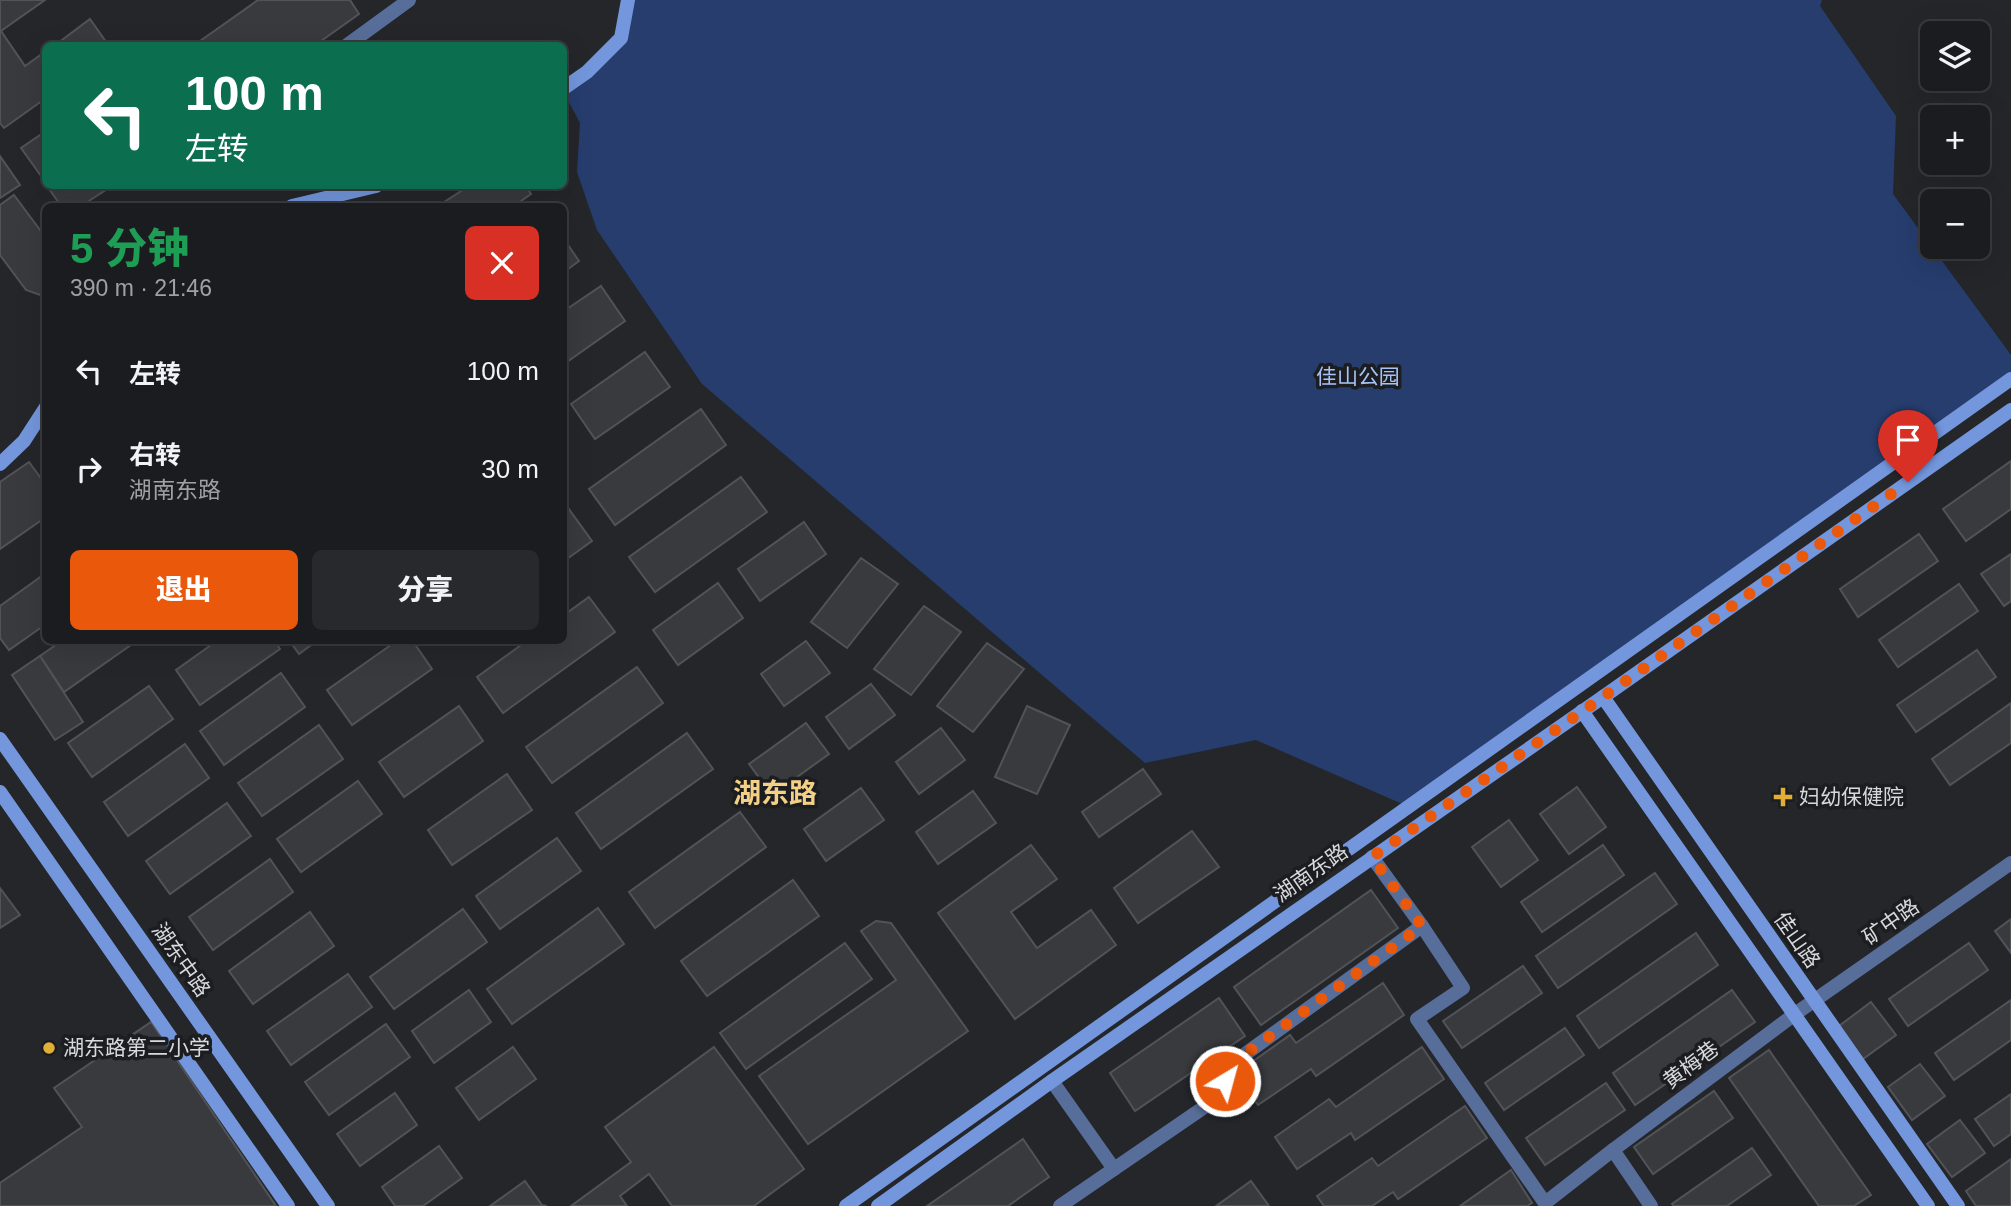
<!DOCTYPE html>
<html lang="zh">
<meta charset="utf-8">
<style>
body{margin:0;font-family:Helvetica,"Noto Sans SC",sans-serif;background:#28292d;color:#f1f3f6;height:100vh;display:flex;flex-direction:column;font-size:26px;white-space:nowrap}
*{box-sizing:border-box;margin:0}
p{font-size:23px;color:#a0a1a5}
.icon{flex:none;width:38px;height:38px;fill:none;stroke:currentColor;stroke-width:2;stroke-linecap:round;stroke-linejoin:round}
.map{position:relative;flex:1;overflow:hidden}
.panel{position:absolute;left:42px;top:203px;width:525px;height:441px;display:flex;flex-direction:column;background:#1b1c20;border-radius:10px;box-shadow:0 7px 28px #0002,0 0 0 2px #393a3e}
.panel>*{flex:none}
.hud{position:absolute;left:42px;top:42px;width:525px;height:147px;border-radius:10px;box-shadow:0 7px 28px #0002,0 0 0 2px #393a3e;background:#0b6e4f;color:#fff;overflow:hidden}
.controls{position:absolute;left:1920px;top:21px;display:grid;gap:14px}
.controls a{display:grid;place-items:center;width:70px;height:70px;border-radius:10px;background:#1b1c20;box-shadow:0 7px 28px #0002,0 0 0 2px #393a3e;font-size:35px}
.pin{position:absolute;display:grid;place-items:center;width:60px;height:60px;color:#fff;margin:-72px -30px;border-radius:50% 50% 50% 0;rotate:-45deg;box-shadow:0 0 7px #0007}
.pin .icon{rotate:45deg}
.me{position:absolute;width:77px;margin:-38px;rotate:37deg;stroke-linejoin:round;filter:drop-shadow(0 0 5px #0008)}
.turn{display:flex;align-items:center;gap:24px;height:147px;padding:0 28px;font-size:32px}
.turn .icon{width:91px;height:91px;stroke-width:2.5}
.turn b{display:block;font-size:49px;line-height:60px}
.round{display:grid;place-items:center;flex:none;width:74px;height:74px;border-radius:10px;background:#28292d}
.headline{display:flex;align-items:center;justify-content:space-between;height:119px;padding:0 28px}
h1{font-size:42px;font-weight:800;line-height:52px;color:#1e9e55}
.cta{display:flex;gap:14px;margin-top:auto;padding:14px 28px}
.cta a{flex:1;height:80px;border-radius:10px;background:#ea580c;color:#fff;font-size:28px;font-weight:800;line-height:80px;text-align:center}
.cta a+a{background:#28292d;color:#f1f3f6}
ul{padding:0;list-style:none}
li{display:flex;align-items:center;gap:21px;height:98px;padding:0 28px}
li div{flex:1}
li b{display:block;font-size:26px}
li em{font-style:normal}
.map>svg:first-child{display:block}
.green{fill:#263d6e}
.building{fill:#383a3e;stroke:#515358;stroke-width:2}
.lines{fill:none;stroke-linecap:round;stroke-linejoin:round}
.street{stroke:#586e9a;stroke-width:14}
.secondary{stroke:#7396dc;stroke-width:14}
.route{stroke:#ea580c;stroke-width:12;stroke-dasharray:0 21.6}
.poi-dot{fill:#e3ae35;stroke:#1b1d21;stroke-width:2.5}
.labels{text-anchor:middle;stroke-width:7;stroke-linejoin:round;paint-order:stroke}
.park-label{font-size:21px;fill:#a7c2f7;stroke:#1b1d21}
.poi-label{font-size:21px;fill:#d7d9dc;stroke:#1b1d21;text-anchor:start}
.street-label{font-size:21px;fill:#d7d9dc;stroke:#1b1d21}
.district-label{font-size:28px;font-weight:bold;fill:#f4cf86;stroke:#1b1d21}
</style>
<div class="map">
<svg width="2011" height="1206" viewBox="0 0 2011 1206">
<rect width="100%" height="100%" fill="#24262a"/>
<polygon class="green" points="629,0 1822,0 1820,6 1896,116 1893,194 2011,355 2011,378 1407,806 1256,740 1145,763 702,384 597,230 577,172 580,123 564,93 621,38"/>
<g class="building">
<polygon points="0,0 45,0 1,31 25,66 46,51 46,98 4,128 0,123"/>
<polygon points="258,0 350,0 359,14 314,46 193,46"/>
<polygon points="90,19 109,46 54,46"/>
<polygon points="46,131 46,183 21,148"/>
<polygon points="0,156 20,185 0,198"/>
<polygon points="47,186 112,186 81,206 61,206"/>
<polygon points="469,186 526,186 531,194 514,206 438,206"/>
<polygon points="14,195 46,238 46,297 26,290 0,255 0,205"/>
<polygon points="564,239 579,261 564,272"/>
<polygon points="601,286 625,321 564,364 564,311"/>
<polygon points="645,352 670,387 595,439 571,404"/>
<polygon points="701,409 726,445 615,525 589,489"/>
<polygon points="2011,461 2011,509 1966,541 1943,509"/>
<polygon points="29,462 46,485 46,517 0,549 0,482"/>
<polygon points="741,477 767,512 655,592 629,557"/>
<polygon points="566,505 592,541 564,561 564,507"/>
<polygon points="804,522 826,554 760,601 738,569"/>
<polygon points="1919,534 1938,561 1858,617 1840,589"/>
<polygon points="2011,554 2011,601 2004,606 1981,574"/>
<polygon points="861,558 898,584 847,648 811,622"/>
<polygon points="46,573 46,624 9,650 0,638 0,606"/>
<polygon points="718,583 743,618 678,665 653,630"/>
<polygon points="1959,584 1978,611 1898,667 1879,640"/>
<polygon points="589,597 615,632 503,713 477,677 528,640 564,640 564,615"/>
<polygon points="924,606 961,632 911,695 874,669"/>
<polygon points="63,640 138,640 64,692 40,656"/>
<polygon points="218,640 274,640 280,649 200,705 176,670"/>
<polygon points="289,640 318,640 299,654"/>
<polygon points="398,640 412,640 432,669 352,725 327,690"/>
<polygon points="806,641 830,673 784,706 761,674"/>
<polygon points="987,643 1024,669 973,732 937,706"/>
<polygon points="1977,650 1996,677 1916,732 1897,705"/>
<polygon points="40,656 83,722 55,740 12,675"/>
<polygon points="637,667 663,703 552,783 526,747"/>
<polygon points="281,673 305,707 224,765 200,731"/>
<polygon points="871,684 895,715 849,749 826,717"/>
<polygon points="149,686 173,719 92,777 68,743"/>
<polygon points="2011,703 2011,743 1950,785 1932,759"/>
<polygon points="459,706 483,741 404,797 379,762"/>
<polygon points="1027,706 1070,725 1037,794 995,777"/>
<polygon points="806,723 829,754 772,795 749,764"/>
<polygon points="319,725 343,759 262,816 238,783"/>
<polygon points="941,728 965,760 919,794 896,762"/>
<polygon points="687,733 713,769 601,849 576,813"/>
<polygon points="185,744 209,778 128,836 104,802"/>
<polygon points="1143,769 1161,794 1099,837 1082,812"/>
<polygon points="507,774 532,810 452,865 428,830"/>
<polygon points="358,781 382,814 301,872 277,839"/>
<polygon points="1577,787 1606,827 1569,854 1540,814"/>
<polygon points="861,788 884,820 826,861 804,829"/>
<polygon points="973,791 996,823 938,864 916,832"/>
<polygon points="227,803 251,836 170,894 146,861"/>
<polygon points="740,812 766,847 655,928 629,892"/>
<polygon points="1509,820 1538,860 1501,887 1472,847"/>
<polygon points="1192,831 1219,867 1138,923 1114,888"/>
<polygon points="557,838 581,871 500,929 476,896"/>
<polygon points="1031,845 1057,879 1011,912 1037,948 1091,910 1116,945 1015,1019 938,913"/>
<polygon points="1603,845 1624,875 1542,932 1521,902"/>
<polygon points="270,859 293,892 213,950 189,917"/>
<polygon points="1655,873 1677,904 1558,988 1536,956"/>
<polygon points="793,880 819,916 707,996 681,961"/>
<polygon points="0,888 20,915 0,928"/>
<polygon points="1371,890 1398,928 1261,1025 1234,987"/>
<polygon points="598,908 624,944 512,1024 487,989"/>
<polygon points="463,909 487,942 394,1009 370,977"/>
<polygon points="310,912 334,946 253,1004 229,971"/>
<polygon points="2011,919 2011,953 1995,931"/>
<polygon points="876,921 891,923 968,1031 808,1144 759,1076 896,980 861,931"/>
<polygon points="1696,933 1718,965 1599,1048 1577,1016"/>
<polygon points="845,943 872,979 746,1069 720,1033"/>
<polygon points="1969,943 1988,970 1908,1026 1889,999"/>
<polygon points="1523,966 1542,993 1462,1048 1443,1021"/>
<polygon points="348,974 372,1007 291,1065 267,1031"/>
<polygon points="1383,983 1404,1015 1316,1076 1311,1069 1258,1105 1235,1074 1290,1035 1296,1043"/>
<polygon points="469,990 491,1022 434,1063 412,1031"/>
<polygon points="1732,990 1755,1022 1635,1105 1613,1073"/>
<polygon points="1219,998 1245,1036 1135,1111 1110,1073"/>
<polygon points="2011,1000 2011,1040 1954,1080 1935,1053"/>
<polygon points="1871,1002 1896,1035 1863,1059 1839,1026"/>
<polygon points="151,1022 276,1206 0,1206 0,1183 82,1127 54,1088"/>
<polygon points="386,1024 410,1057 329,1115 305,1082"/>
<polygon points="1565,1028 1584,1055 1504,1110 1485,1083"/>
<polygon points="513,1047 536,1079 479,1120 456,1088"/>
<polygon points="714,1047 804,1169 754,1206 672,1206 649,1174 620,1196 627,1206 571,1206 631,1162 605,1127"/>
<polygon points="1422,1047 1444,1079 1355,1140 1351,1133 1297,1169 1275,1137 1329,1099 1336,1107"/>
<polygon points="1769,1050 1871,1195 1854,1206 1819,1206 1729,1078"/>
<polygon points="1920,1064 1945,1096 1912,1120 1888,1087"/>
<polygon points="1606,1083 1625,1110 1545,1165 1526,1138"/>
<polygon points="1714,1091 1733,1118 1653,1174 1634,1147"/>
<polygon points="395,1093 417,1125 360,1166 337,1134"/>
<polygon points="2011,1094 2011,1134 1994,1146 1975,1119"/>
<polygon points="1465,1106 1487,1138 1398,1199 1393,1192 1372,1206 1324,1206 1317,1196 1372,1158 1378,1166"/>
<polygon points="1960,1120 1985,1153 1952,1177 1927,1144"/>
<polygon points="1023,1139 1049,1177 1008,1206 927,1206"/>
<polygon points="439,1146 462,1178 423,1206 395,1206 382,1187"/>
<polygon points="1752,1148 1771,1175 1727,1206 1674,1206 1672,1204"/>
<polygon points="2011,1159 2011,1206 1976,1206 1966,1191"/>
<polygon points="1511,1170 1532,1203 1527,1206 1460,1206"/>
<polygon points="525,1181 542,1205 547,1206 490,1206"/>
<polygon points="1251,1181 1269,1206 1216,1206"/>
</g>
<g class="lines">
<g class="street">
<polyline points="346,46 409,0"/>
<polyline points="1372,857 1422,926 1463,988 1417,1019 1545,1203 1613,1150 1651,1206"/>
<polyline points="1052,1081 1114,1169 1219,1097 1230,1065 1422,926"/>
<polyline points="1613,1150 1795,1014 2011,863"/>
<polyline points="1060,1206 1114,1169"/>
</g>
<g class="secondary">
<polyline points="564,88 587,72 621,38 628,0"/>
<polyline points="292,206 376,186"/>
<polyline points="0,464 24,441 46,407"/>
<polyline points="1603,697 1958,1206"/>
<polyline points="1582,711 1928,1206"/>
<polyline points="0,739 328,1206"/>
<polyline points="0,792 288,1206"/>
<polyline points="846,1206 2011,379"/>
<polyline points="878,1206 1052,1081 1603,697 2011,410"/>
</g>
</g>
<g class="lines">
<polyline class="route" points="1225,1081 1230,1065 1422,926 1372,857 1603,697 1908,482"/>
</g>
<g class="poi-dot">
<path d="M1779.5 786.5h7v7h7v7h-7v7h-7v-7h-7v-7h7z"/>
<circle cx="49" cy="1048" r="7"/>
</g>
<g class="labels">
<g class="park-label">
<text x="1358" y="384">佳山公园</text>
</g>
<g class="poi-label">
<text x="1799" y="804">妇幼保健院</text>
<text x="63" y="1055">湖东路第二小学</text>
</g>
<g class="street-label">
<text transform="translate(1311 873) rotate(-35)" y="7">湖南东路</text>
<text transform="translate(1891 922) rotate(-35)" y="7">矿中路</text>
<text transform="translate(1797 940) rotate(55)" y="7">佳山路</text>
<text transform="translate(181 960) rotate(55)" y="7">湖东中路</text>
<text transform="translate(1691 1065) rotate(-37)" y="7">黄梅巷</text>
</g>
<g class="district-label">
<text x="775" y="803">湖东路</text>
</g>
</g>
</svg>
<div class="controls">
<a><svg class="icon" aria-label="layers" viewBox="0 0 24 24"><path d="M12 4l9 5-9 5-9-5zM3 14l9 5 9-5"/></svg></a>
<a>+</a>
<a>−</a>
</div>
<div class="pin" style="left:1908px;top:482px;background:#d93025"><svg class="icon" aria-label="arrive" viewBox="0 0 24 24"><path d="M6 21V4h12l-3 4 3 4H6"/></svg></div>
<svg class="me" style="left:1225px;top:1081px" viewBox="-20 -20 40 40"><circle r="17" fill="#ea580c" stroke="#fff" stroke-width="3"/><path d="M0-11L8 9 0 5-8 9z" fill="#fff"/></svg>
<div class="hud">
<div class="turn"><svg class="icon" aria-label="left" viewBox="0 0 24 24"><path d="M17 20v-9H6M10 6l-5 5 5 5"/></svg><div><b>100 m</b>左转</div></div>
</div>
<section class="panel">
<div class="headline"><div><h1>5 分钟</h1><p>390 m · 21:46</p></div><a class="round" style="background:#d93025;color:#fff"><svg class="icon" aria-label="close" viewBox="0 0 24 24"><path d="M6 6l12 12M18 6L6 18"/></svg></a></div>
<ul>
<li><svg class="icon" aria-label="left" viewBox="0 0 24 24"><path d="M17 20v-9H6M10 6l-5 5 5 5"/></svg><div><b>左转</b></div><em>100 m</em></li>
<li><svg class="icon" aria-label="right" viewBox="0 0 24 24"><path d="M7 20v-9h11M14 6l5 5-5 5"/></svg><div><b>右转</b><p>湖南东路</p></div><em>30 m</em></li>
</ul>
<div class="cta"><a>退出</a><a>分享</a></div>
</section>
</div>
